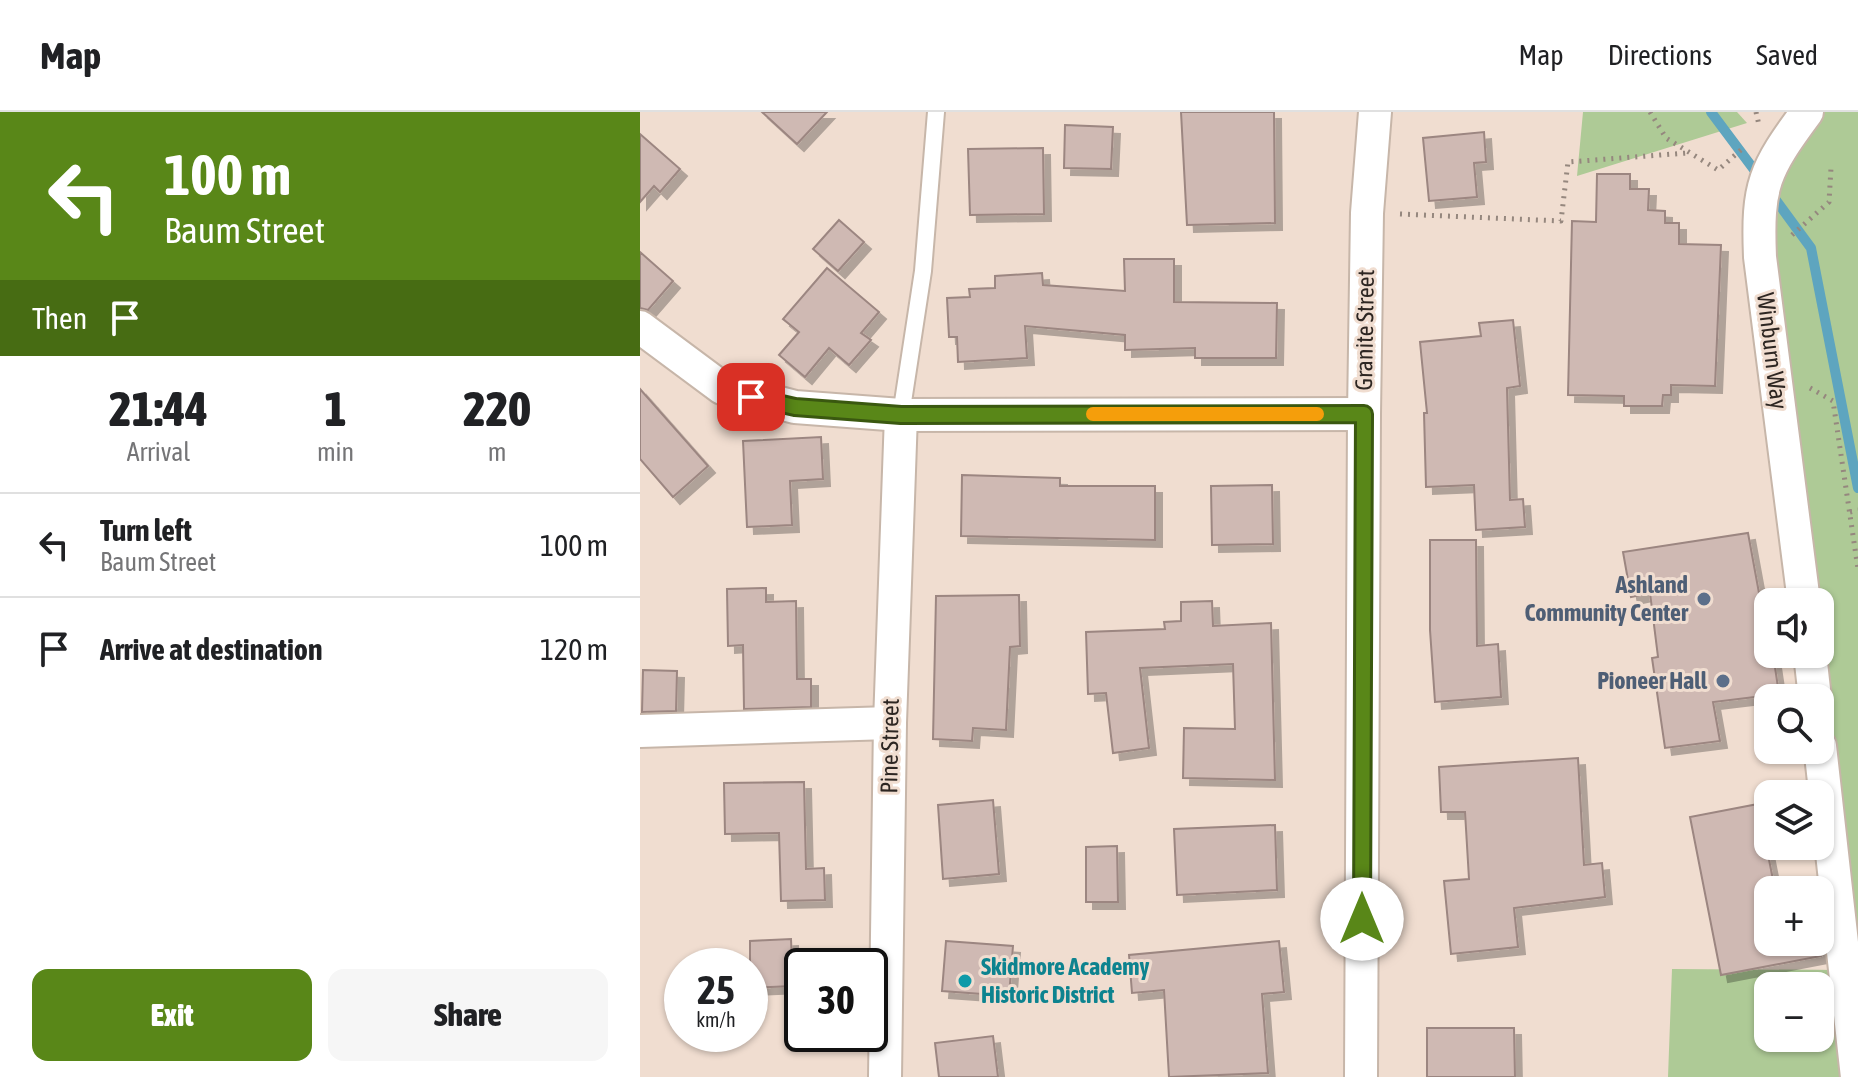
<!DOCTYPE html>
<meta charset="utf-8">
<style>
body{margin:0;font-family:"Asap Condensed",sans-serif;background:#f6f6f6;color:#202124;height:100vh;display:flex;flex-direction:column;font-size:30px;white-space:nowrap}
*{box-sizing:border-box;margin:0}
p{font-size:26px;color:#757577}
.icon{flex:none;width:44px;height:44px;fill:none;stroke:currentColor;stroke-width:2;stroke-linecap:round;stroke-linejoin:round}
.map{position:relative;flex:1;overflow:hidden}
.side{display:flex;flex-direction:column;background:#fff;width:640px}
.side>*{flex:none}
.hud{background:#598718;color:#fff;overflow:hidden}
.fabs{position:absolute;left:1114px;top:476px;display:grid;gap:16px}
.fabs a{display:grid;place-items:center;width:80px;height:80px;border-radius:16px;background:#fff;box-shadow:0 2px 6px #0004;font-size:40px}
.speed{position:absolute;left:24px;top:836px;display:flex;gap:16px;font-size:40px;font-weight:700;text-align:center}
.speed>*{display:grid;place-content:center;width:104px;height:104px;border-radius:50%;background:#fff;box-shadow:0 2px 6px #0004;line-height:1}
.speed small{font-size:20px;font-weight:400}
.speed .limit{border:4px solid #111;border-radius:12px;background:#fff;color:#111}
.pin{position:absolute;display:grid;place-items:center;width:68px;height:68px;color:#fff;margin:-34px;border-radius:16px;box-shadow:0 4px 12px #0006}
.me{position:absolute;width:88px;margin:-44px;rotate:0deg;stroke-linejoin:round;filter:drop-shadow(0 0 6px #0008)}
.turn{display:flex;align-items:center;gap:28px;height:168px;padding:0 32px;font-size:36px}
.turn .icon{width:104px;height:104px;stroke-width:2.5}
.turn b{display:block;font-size:56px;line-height:68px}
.then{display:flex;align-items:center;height:76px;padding:0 32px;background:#0003;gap:16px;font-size:30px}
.eta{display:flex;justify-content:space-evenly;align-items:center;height:136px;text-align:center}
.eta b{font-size:48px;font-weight:800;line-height:56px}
.cta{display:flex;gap:16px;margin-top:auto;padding:16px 32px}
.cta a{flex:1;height:92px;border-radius:16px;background:#598718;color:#fff;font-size:32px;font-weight:800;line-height:92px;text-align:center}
.cta a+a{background:#f6f6f6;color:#202124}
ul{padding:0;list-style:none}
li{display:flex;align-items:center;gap:24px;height:104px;padding:0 32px;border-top:2px solid #e0e0e0}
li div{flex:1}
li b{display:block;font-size:30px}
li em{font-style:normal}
header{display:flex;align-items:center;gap:48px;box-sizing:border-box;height:112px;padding:0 40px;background:#fff;border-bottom:2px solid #e0e0e0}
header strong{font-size:38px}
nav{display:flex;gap:44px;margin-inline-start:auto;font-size:28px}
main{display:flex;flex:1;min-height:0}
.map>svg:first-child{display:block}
.green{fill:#aeca96;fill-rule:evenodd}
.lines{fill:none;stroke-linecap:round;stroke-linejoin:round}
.stream{stroke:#5ea5bf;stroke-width:10}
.building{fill:#cfb9b3;stroke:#9c8681;stroke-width:2;filter:url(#shadow)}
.lane-casing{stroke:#c7b6a9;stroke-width:20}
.street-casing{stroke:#c7b6a9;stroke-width:36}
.path{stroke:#95877e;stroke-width:5;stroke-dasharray:2 6;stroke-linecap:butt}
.lane{stroke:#fff;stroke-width:16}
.street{stroke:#fff;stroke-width:32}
.route-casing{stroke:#3a5810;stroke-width:20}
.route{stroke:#598718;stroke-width:14}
.slow{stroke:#f59e0b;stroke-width:14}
.service-dot{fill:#5c6f8a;stroke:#f0ddd0;stroke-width:3}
.culture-dot{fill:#0f9aa8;stroke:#f0ddd0;stroke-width:3}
.labels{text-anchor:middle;stroke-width:6;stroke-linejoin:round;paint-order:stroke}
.street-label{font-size:24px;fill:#2d2622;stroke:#f0ddd0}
.service-label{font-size:24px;font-weight:bold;fill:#4e5e75;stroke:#f0ddd0;text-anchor:end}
.culture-label{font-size:24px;font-weight:bold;fill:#0d838f;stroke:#f0ddd0;text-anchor:start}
</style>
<header>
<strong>Map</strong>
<nav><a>Map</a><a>Directions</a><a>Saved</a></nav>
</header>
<main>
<section class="side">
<div class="hud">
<div class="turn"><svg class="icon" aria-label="left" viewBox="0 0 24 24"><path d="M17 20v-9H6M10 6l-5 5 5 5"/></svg><div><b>100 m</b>Baum Street</div></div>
<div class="then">Then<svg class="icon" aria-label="arrive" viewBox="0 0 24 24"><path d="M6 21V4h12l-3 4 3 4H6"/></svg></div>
</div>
<div class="eta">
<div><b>21:44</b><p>Arrival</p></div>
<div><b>1</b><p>min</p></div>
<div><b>220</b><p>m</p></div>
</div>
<ul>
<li><svg class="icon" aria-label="left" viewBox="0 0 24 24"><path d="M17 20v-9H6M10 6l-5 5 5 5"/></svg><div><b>Turn left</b><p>Baum Street</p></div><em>100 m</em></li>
<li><svg class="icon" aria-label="arrive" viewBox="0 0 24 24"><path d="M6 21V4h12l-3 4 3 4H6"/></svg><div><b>Arrive at destination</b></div><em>120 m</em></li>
</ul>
<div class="cta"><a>Exit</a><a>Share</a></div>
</section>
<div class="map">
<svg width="1218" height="965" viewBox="0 0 1218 965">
<defs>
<filter id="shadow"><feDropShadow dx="7" dy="7" stdDeviation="0" flood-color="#0004"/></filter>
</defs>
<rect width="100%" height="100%" fill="#f0ddd0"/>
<g class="green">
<polygon points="943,0 1097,0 1107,11 937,64"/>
<path d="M1167,0H1218V965H1028L1032,857L1204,858L1180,634V490H1164L1118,102ZM1128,874H1180V926H1128Z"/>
</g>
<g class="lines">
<g class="stream">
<polyline points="1071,0 1121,67"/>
<polyline points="1130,80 1171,136 1218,376"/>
</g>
</g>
<g class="building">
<polygon points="122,0 187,0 157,32"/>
<polygon points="541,0 634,0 635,111 547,113"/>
<polygon points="425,13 473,15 471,57 424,56"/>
<polygon points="844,20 846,50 834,51 837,85 789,89 783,26"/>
<polygon points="0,22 40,57 20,80 14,74 0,90"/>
<polygon points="403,36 404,102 330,103 328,37"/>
<polygon points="957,62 990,62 990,77 1009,77 1008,98 1025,99 1025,111 1039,111 1039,132 1081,133 1075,274 1031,273 1031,283 1023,283 1022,294 984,294 984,284 928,283 932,109 956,110"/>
<polygon points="199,108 224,130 198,159 173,137"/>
<polygon points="0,140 33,169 8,198 0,196"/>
<polygon points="484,147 534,147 534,190 637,191 636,246 555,246 555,236 485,238 485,223 385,214 387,246 318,250 317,225 309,225 307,186 330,185 329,177 355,176 355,164 402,161 403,173 485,179"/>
<polygon points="187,156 239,200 221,221 231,228 209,253 189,236 165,265 139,243 159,220 143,207"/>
<polygon points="873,208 880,274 867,276 870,388 883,387 885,415 836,418 834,373 786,375 784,301 787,301 780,230 841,224 839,211"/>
<polygon points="0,277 68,354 33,385 0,347"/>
<polygon points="181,325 183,367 150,369 152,413 107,415 103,329"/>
<polygon points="322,363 420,366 420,374 515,374 515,428 321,424"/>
<polygon points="632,373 633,432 572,433 571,374"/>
<polygon points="1108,421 1121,492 1125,492 1128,542 1133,542 1139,582 1073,590 1080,629 1025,636 1012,546 1018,545 1010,481 991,485 983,440"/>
<polygon points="790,428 836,428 837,534 858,532 861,585 795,590 790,518"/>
<polygon points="126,476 126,490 156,489 157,567 171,567 171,595 104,597 103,533 88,534 87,477"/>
<polygon points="379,483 380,534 370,535 366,618 333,616 332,629 293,627 296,484"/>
<polygon points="572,489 573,514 631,511 635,668 543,666 544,616 595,617 593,552 500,556 509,636 473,641 466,581 448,582 446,520 525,517 524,510 541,509 541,490"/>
<polygon points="3,558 37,559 36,599 2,600"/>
<polygon points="938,646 944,753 962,751 965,785 874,796 878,835 811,842 804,769 829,767 825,700 801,700 799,655"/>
<polygon points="164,670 166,757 184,756 185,788 141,789 139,721 85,722 84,671"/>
<polygon points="353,688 359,762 303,767 298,693"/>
<polygon points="1118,692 1135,778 1128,778 1128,830 1179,830 1181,844 1081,863 1050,705"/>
<polygon points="635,713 637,778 537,783 534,717"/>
<polygon points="477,734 478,790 446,790 446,735"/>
<polygon points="151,827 153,874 110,876 110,829"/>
<polygon points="306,829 373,834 369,884 302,879"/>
<polygon points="639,829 644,880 622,882 628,961 529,965 524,878 492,881 489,843"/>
<polygon points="787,916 874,916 875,965 787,965"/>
<polygon points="353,924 358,965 299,965 295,931"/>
</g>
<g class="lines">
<defs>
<polyline id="lane" points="261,303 283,159 296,0"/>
<g id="street">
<polyline points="0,215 82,276 155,295 261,303 724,302"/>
<path d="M1164,490L1120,145C1117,73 1124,58 1167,0"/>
<polyline points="1170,542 1175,586"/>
<polyline points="0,619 250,611"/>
<polyline points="1180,634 1217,965"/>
<polyline points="245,965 250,611 261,303"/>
<polyline points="721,965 724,302 727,101 735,0"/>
</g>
</defs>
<use href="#lane" class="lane-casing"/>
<use href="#street" class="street-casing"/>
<g class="path">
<polyline points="1010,0 1026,26 1078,58 1102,37"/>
<polyline points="1116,0 1119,13"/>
<polyline points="760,102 921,109 928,50 1047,41"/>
<polyline points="1152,123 1189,90 1191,56"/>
<polyline points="1170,276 1193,289 1218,457"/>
<polyline points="1210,400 1218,398"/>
</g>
<use href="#lane" class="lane"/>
<use href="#street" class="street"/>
</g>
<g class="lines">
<defs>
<polyline id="route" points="111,285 155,295 261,303 724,302 722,807"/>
</defs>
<use href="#route" class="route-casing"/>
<use href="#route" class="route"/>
<polyline class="slow" points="453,302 677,302"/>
</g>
<g class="service-dot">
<circle cx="1064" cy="487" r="8"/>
<circle cx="1083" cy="569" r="8"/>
</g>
<circle class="culture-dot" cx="325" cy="869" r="8"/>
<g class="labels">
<g class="street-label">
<text transform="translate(725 218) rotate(-89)" y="8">Granite Street</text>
<text transform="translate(1132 239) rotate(83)" y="8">Winburn Way</text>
<text transform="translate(250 634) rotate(-89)" y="8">Pine Street</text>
</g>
<g class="service-label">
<text x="1048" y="481">Ashland<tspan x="1048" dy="28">Community Center</tspan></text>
<text x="1067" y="577">Pioneer Hall</text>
</g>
<g class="culture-label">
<text x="341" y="863">Skidmore Academy<tspan x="341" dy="28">Historic District</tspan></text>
</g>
</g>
</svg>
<div class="fabs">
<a><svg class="icon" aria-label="sound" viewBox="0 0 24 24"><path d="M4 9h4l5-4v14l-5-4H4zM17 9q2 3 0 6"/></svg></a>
<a><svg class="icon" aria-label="search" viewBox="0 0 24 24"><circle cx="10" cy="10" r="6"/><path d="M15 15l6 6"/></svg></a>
<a><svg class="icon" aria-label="layers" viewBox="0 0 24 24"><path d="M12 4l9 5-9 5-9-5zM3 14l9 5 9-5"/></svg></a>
<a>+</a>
<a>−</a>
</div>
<div class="speed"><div>25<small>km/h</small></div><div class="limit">30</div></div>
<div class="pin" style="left:111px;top:285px;background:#d93025"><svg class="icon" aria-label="arrive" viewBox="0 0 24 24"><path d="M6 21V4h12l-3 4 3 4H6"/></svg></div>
<svg class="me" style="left:722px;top:807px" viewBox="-20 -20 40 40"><circle r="19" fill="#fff"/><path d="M0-13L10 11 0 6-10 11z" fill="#598718"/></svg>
</div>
</main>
